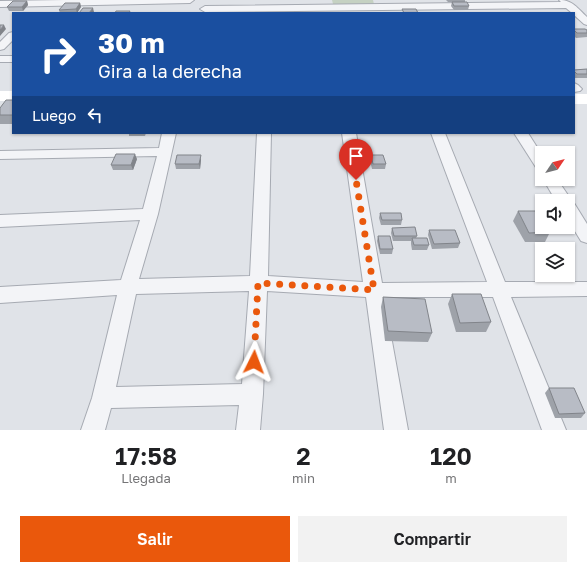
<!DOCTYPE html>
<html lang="es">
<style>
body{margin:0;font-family:"Golos Text",sans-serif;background:#f2f2f2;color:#202124;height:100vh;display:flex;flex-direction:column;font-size:15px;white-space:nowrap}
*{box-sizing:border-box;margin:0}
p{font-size:13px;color:#757577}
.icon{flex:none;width:22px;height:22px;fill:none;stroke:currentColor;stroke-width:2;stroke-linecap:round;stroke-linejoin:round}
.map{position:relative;height:430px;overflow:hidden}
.details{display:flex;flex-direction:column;background:#fff;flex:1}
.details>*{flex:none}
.banner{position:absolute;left:12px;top:12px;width:563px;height:122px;border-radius:0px;box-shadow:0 1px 3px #0004;background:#1a4fa0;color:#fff;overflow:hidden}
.needle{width:26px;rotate:55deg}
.buttons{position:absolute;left:535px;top:146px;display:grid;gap:8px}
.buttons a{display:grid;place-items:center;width:40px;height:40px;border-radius:0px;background:#fff;box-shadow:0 1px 3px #0004;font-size:20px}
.pin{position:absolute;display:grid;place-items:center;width:34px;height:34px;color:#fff;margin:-41px -17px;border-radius:50% 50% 50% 0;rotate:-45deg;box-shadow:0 0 4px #0007}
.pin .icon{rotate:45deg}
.me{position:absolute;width:44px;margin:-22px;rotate:3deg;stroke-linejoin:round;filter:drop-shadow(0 0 3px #0008)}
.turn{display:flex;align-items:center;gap:14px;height:84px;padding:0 20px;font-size:18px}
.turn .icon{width:52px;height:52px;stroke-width:2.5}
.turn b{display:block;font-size:28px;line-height:34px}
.then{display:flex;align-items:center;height:38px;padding:0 20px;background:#0003;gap:8px;font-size:15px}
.eta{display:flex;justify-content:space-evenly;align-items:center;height:68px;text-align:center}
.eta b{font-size:24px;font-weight:600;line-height:28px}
.primary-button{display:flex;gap:8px;margin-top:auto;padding:8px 20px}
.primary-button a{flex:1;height:46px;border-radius:0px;background:#ea580c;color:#fff;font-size:16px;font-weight:600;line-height:46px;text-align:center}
.primary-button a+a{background:#f2f2f2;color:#202124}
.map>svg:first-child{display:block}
.green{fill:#c5d1c2}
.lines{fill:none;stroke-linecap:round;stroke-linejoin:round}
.minor-casing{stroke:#a6aab2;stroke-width:2}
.minor{fill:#f3f4f7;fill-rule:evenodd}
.secondary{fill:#fff;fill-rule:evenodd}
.wall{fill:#9ea2a9}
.shaded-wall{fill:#81848a}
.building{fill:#b8bcc5;stroke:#81848a}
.route{stroke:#ea580c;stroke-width:7;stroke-dasharray:0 12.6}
</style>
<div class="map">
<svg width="587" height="430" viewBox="0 0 587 430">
<rect width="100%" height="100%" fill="#e0e3e8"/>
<polygon class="green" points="332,0 373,0 374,4 333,4"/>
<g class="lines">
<defs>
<g id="minor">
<polygon points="64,0 194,0 190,3 0,7 0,1"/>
<path d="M559,0C573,0 577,8 587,17V25L584,24L574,15V13H572L566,8L205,12L200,9L205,6L561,2Z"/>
<polygon points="13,32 13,40 4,49 0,50 0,42 9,33"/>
<rect x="0" y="56" width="13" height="6"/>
<polygon points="574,83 578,85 582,89 580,91 574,92"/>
<path d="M162,133H176L158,214L139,279L250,276L257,133H271L268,276L363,282L342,133H356L382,283L487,282L431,133H445L505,282H587V296L511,297L566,430H542L493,297H384L408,430H384L366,297L267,291L263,394L260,430H236L239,405L111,408L105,430H81L92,398L117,295L0,303V287L121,280L140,220L0,227V215L143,209L157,156L0,159V151L159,148ZM249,291L242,384L116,387L136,294Z"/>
<polygon points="514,133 528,133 542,155 542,170 537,169"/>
<polygon points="543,179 557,179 572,201 571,202 574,203 587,224 587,243 581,241 568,220 568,201 556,201"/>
</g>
</defs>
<use href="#minor" class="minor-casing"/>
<use href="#minor" class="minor"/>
<g class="secondary">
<rect x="0" y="91" width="13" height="10"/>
<rect x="574" y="94" width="13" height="10"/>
</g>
</g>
<g class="wall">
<polygon points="446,0 465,0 465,2 448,2"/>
<polygon points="27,1 28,5 23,11 9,11 7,7"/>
<polygon points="452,2 469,6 468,10 454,10 451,6"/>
<polygon points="80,3 81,7 77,13 60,13 59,10"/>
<polygon points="574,29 587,30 587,37 576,38 574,36"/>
<polygon points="587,69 587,78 574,78 574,70"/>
<polygon points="13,100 13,124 0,124 0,108"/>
<polygon points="129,133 146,133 145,136 129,136"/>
<polygon points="371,155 386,164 385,169 372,169 370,160"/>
<polygon points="137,159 133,170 113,170 111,165"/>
<polygon points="201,160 200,169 176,169 175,164"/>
<polygon points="518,211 550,232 545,242 525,242 513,221"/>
<polygon points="380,213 402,220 401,225 381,225 379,218"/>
<polygon points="392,228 417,236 416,238 429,245 427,250 412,250 411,244 411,241 393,241 391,233"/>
<polygon points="429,230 460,243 458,248 432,249 428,235"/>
<polygon points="378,236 393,249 392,254 380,254 377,241"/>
<polygon points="452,294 491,322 486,332 456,332 448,304"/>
<polygon points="383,297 432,333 428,342 385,341 381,307"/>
<polygon points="549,388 585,413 581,418 555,418 545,393"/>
</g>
<g class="shaded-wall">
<polygon points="27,1 28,5 23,11 22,7"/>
<polygon points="80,3 81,7 77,13 76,9"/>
<polygon points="93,8 94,12 93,13 89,13"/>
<polygon points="4,25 6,29 0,36 0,30"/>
<polygon points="135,154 137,159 133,170 131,165"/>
<polygon points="201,155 201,160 200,169 199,164"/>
</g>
<g class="building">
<polygon points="13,1 27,1 22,7 7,7"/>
<polygon points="452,2 467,2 469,6 454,6"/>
<polygon points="65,3 80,3 76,9 59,10"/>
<polygon points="83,8 93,8 89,13 79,13"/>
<polygon points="402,9 416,9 418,13 404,13"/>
<polygon points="116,11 130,11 129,13 115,13"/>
<polygon points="0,25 4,25 0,30"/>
<polygon points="574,29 585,29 587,30 587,33 577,33 574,30"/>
<polygon points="587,69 587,74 577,74 574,71 574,70"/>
<polygon points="6,100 13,100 13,115 0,115 0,108"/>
<polygon points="116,154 135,154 131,165 111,165"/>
<polygon points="177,155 201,155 199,164 175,164"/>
<polygon points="371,155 383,155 386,164 373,164"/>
<polygon points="518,211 537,211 542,219 542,227 547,227 550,232 529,233"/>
<polygon points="380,213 401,213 402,220 382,220"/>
<polygon points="415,227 417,236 394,236 392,228"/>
<polygon points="429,230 455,230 460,243 434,244"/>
<polygon points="378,236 390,236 393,249 380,249"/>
<polygon points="412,238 427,238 429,245 414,245"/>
<polygon points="452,294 481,294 491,322 460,323"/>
<polygon points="383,297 425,299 432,333 388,331"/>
<polygon points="549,388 574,388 585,413 559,414"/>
</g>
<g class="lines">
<polyline class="route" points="254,362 258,283 374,290 356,180"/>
</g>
</svg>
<div class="buttons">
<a><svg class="needle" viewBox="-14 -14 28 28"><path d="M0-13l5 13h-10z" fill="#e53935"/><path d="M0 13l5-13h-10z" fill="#757577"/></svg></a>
<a><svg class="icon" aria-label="sound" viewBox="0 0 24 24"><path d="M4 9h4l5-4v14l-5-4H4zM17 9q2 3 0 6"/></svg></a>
<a><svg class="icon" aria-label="layers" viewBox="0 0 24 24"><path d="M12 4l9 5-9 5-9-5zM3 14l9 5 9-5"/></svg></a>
</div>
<div class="pin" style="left:356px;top:180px;background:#d93025"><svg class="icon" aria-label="arrive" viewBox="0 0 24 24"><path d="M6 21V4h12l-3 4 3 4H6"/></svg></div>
<svg class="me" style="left:254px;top:362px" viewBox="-20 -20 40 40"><path d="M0-17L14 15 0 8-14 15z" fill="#ea580c" stroke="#fff" stroke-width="4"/></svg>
<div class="banner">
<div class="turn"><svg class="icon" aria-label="right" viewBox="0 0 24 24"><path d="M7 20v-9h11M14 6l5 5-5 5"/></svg><div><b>30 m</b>Gira a la derecha</div></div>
<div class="then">Luego<svg class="icon" aria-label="left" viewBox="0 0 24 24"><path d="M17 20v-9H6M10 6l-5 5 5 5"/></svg></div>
</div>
</div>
<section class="details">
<div class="eta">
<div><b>17:58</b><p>Llegada</p></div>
<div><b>2</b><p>min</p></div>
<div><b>120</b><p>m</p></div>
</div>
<div class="primary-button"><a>Salir</a><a>Compartir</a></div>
</section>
